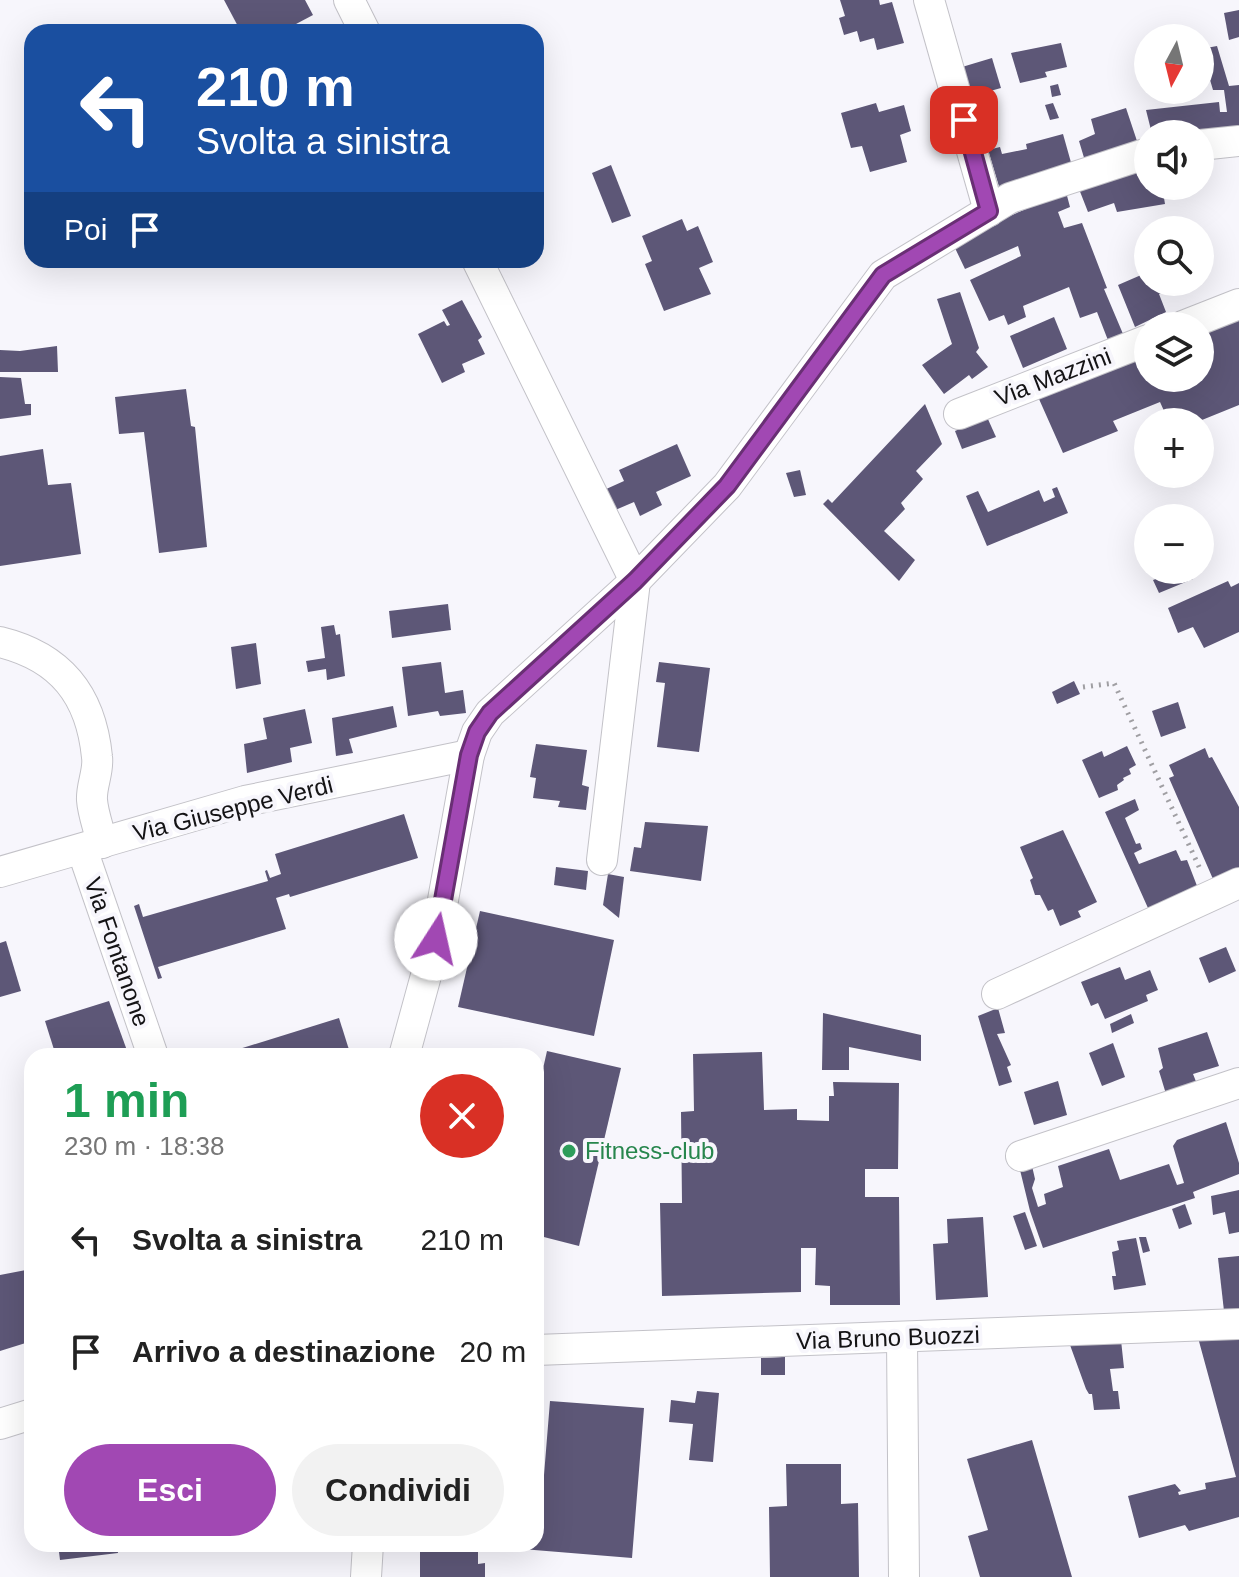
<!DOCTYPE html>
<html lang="it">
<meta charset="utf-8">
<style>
body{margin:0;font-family:Helvetica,sans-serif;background:#f2f2f2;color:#222;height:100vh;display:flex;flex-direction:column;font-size:30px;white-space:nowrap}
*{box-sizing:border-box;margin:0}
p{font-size:26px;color:#767676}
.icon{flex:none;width:44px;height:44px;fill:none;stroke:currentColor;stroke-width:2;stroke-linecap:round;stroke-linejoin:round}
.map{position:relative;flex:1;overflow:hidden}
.sheet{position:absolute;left:24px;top:1048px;width:520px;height:504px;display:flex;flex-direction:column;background:#fff;border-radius:24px;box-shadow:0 8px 32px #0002}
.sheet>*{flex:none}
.hud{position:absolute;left:24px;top:24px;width:520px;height:244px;border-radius:24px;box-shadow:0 8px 32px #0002;background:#1a4fa0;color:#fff;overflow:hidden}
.needle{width:52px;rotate:187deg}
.fabs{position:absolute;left:1134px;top:24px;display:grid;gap:16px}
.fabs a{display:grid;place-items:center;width:80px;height:80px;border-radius:50%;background:#fff;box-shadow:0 8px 32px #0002;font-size:40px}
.pin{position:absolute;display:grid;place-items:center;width:68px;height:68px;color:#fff;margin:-34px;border-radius:16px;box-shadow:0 4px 12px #0006}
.me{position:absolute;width:88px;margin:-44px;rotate:10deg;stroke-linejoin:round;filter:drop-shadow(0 0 6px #0008)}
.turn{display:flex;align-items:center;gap:28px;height:168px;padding:0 40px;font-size:36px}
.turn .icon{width:104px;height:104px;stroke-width:2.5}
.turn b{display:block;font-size:56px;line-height:68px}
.then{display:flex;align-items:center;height:76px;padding:0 40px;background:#0003;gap:16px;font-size:30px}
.round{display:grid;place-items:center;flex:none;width:84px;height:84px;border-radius:42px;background:#f2f2f2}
.headline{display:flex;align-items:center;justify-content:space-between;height:136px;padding:0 40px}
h1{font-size:48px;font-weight:800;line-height:60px;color:#1e9e55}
.cta{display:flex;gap:16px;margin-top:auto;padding:16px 40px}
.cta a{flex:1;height:92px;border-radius:48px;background:#a148b3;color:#fff;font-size:32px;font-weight:800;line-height:92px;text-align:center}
.cta a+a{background:#f2f2f2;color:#222}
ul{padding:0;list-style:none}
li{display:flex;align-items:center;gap:24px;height:112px;padding:0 40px}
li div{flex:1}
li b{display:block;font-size:30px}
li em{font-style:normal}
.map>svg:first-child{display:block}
.building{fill:#5d5777}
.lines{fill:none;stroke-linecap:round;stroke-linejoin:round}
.minor-casing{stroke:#c3c2c8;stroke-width:32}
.path{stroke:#a09fa3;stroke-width:5;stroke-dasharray:2 6;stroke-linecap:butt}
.minor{stroke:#fff;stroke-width:30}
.route-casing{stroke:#692f74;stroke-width:20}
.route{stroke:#a148b3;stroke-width:14}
.leisure-dot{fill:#2e9e5b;stroke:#f7f6fc;stroke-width:3}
.labels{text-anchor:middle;stroke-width:8;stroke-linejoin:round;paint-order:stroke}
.street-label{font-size:24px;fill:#141315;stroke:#f7f6fc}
.leisure-label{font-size:24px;fill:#27864d;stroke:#f7f6fc;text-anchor:start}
</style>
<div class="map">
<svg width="1239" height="1577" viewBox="0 0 1239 1577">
<rect width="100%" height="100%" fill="#f7f6fc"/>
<g class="building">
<polygon points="224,0 305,0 313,15 281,32 241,32"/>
<polygon points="840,0 879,0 880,5 892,2 904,43 877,50 874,38 860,42 857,31 844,35 839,18 845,16"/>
<polygon points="1239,10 1239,37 1229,40 1224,13"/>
<polygon points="1061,43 1067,67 1045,72 1047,77 1020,83 1011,53"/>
<polygon points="1217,46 1229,86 1239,85 1239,130 1152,134 1146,110 1219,102 1220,112 1227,112 1224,90 1213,90 1201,49"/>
<polygon points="992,58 1001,88 972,96 962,67"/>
<polygon points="1058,84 1061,95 1052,97 1050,86"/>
<polygon points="876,103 879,112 904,105 911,131 900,135 907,162 870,172 862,146 851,148 841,113"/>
<polygon points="1053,103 1059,118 1050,120 1045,105"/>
<polygon points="1126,108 1138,144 1085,161 1079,141 1095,134 1091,119"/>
<polygon points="1063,134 1072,166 1001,193 988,150 1000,147 1002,154 1027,149 1026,144"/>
<polygon points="611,165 631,216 612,223 592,173"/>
<polygon points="1148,170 1148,186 1162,186 1165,204 1117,212 1114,203 1088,212 1079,189 1125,174"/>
<polygon points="1066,192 1070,207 1058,212 1064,228 1082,223 1107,288 1104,289 1126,341 1111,348 1097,312 1080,318 1069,287 1023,306 1026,317 1008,325 1004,315 989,321 970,280 1021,256 1018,246 965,269 955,248 1005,218"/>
<polygon points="682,219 687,231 698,226 713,262 699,268 711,294 664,311 645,264 652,261 642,236"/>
<polygon points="1148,272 1148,282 1163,282 1167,290 1159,294 1166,312 1135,327 1118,285"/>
<polygon points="960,292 979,348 976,352 988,367 972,379 969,375 944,394 922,365 952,344 937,299"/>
<polygon points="462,300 482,337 478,340 485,354 462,364 465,372 442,383 418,334 444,321 447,326 450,325 442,310"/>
<polygon points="1239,316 1239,405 1197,422 1169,422 1160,402 1113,421 1118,431 1063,453 1039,399 1148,353 1148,378 1200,378 1200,332"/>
<polygon points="1054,317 1067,349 1023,368 1010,336"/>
<polygon points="57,346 58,372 0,372 0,350 20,351"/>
<polygon points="0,377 21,378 25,404 31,404 31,415 0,419"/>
<polygon points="186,389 191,426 195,427 207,547 159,553 144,432 119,434 115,397"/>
<polygon points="925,404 942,444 916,471 923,479 901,503 905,509 884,531 915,560 899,581 823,504 828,499 832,503"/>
<polygon points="987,417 996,437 962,449 955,431"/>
<polygon points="677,444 691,476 656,492 662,505 640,516 634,502 613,511 604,490 624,481 619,470"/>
<polygon points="43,449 48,485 71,483 81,554 0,566 0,456"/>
<polygon points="800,470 806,495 794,497 786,473"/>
<polygon points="1057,487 1068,513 987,546 966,496 978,491 988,512 1039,490 1044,502 1055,497 1052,489"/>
<polygon points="1181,570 1182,572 1189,570 1193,579 1159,593 1153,580"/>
<polygon points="1228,581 1231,587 1239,583 1239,632 1204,648 1193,627 1178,633 1168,608"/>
<polygon points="448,604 451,630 392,638 389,611"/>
<polygon points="334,625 336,635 340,634 345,676 327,680 326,669 308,672 306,661 325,658 321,627"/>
<polygon points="256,643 261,684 236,689 231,647"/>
<polygon points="441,662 445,693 463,690 466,713 440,716 438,711 408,716 402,667"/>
<polygon points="659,662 710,668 699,752 657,747 665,683 656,682"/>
<polygon points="1074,681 1080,694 1057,704 1052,692"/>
<polygon points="1178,702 1186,728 1161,737 1152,711"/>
<polygon points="393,706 397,727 349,739 353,753 336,756 332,718"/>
<polygon points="305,709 312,743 290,748 292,762 247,773 244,744 267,739 263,718"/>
<polygon points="536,744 587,750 582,785 589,787 586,810 558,807 560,801 533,798 536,778 530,777"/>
<polygon points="1127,746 1136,765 1129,769 1131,774 1123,778 1124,780 1117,785 1118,790 1099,798 1082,760 1102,751 1104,757"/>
<polygon points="1205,748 1209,758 1212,757 1239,807 1239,872 1216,886 1169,778 1174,776 1169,765"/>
<polygon points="1135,799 1139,810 1125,818 1136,844 1140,843 1142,849 1134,853 1139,864 1176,850 1181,861 1187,860 1199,891 1152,917 1105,812"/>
<polygon points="404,814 418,858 290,897 289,894 276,898 286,929 158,967 162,978 158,979 134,906 139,904 143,917 268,881 265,871 267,870 270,878 281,874 275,854"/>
<polygon points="645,822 708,826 701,881 630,871 634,847 641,848"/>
<polygon points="1063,830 1097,902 1078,911 1081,917 1060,926 1053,909 1048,911 1040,895 1035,895 1030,880 1033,878 1020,847"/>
<polygon points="556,867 588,871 586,890 554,885"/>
<polygon points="608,874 624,877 619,918 603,905"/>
<polygon points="480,911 614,940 594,1036 458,1007"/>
<polygon points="6,941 21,991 0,997 0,943"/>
<polygon points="1226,947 1236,971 1209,983 1199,958"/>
<polygon points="1120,967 1125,980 1150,970 1158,990 1146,995 1148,1001 1105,1019 1098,1003 1091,1006 1081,982"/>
<polygon points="109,1001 129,1056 56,1056 45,1021"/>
<polygon points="998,1008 1005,1033 997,1034 1011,1065 1007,1067 1012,1082 999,1086 978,1016"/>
<polygon points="823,1013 921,1035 921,1061 849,1047 849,1070 822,1070"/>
<polygon points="1131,1014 1134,1023 1112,1033 1110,1024"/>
<polygon points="339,1018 351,1056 220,1056 220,1055"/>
<polygon points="1207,1032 1219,1066 1193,1074 1197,1084 1166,1094 1159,1071 1163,1068 1158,1048"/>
<polygon points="1113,1043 1125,1077 1102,1086 1089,1053"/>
<polygon points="547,1051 621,1068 579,1246 536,1235 536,1100"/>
<polygon points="762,1052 764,1110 797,1109 797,1120 829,1121 829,1096 834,1096 833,1082 899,1083 898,1169 865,1169 865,1197 899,1197 900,1305 830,1305 830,1286 815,1285 816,1248 801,1248 801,1292 662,1296 660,1203 682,1203 681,1112 694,1111 693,1054"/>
<polygon points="1058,1081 1067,1115 1034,1125 1024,1092"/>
<polygon points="1226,1122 1239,1163 1239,1174 1193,1192 1195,1198 1043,1248 1030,1211 1020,1170 1032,1166 1035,1179 1032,1188 1038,1207 1046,1204 1044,1194 1063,1187 1058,1166 1109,1149 1120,1180 1169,1164 1177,1185 1184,1183 1173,1146 1177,1140"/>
<polygon points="1239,1190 1239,1232 1229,1234 1225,1212 1213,1215 1211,1196"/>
<polygon points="1185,1204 1192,1224 1179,1229 1172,1209"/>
<polygon points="1025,1212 1037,1246 1025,1250 1013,1216"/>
<polygon points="983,1217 988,1297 936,1300 933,1244 948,1243 947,1219"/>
<polygon points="1139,1237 1146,1237 1150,1251 1143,1253"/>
<polygon points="1136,1238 1146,1285 1114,1290 1112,1276 1116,1276 1112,1252 1119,1250 1117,1241"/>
<polygon points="1239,1256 1239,1311 1224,1311 1218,1258"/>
<polygon points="32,1265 32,1341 0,1351 0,1275 26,1270 26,1267"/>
<polygon points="1239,1332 1239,1517 1189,1531 1185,1525 1139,1538 1128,1496 1175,1484 1181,1491 1178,1492 1179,1495 1206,1489 1205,1483 1236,1477 1197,1334"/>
<polygon points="1121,1340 1124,1368 1110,1369 1113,1391 1118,1391 1120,1409 1094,1410 1092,1394 1089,1394 1086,1389 1070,1345"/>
<polygon points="785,1357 785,1375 761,1375 761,1358"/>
<polygon points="697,1391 719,1393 713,1462 689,1460 693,1424 669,1422 671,1400 695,1403"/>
<polygon points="550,1401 644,1408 632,1558 522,1549 522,1544 536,1544 536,1512 541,1512"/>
<polygon points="1032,1440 1072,1577 980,1577 968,1536 988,1530 967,1459"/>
<polygon points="786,1464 841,1464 841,1504 858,1503 859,1577 770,1577 769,1507 787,1506"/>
<polygon points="58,1544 117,1544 118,1553 60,1560"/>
<polygon points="478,1546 478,1564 485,1563 485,1577 420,1577 420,1547"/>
</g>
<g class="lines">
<defs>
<g id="minor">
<polyline points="349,0 365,32"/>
<polyline points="929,0 989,211"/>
<polyline points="1200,145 1239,141"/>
<polyline points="477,260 635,581 602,860"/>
<polyline points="1183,326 1239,304"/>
<polyline points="959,414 1148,340"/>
<path d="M0,642C61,657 91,695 97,757C99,771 91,786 92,800C93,814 99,829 102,843"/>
<polyline points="82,849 153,1056"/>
<polyline points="0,872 245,801 469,755"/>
<polyline points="997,994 1239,883"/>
<polyline points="404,1056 436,939 469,755 477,732 490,713 635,581 727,486 883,275 1010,198 1148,153"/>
<polyline points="1021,1156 1239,1083"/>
<polyline points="902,1338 904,1577"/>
<polyline points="536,1350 1239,1324"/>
<polyline points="0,1424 32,1414"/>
<polyline points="366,1577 368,1544"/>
</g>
</defs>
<use href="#minor" class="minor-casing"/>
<polyline class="path" points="1083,687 1114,683 1201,871"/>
<use href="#minor" class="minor"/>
</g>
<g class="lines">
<defs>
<polyline id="route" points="436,939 469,755 477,732 490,713 635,581 727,486 883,275 989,211 964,120"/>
</defs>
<use href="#route" class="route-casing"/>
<use href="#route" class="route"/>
</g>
<circle class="leisure-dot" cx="569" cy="1151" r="8"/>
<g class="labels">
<g class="street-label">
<text transform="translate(1053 377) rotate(-21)" y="8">Via Mazzini</text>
<text transform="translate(233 809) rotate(-14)" y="8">Via Giuseppe Verdi</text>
<text transform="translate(117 952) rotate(71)" y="8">Via Fontanone</text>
<text transform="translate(888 1338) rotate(-2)" y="8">Via Bruno Buozzi</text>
</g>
<g class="leisure-label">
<text x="585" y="1159">Fitness-club</text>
</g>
</g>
</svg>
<div class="fabs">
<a><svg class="needle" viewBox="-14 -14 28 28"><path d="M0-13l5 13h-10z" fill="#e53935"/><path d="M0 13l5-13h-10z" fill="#767676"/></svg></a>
<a><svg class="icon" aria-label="sound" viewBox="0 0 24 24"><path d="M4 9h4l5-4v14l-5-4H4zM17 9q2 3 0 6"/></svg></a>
<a><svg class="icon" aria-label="search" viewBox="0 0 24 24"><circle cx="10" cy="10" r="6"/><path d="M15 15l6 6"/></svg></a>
<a><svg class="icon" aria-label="layers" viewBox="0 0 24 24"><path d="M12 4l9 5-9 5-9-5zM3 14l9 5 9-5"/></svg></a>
<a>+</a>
<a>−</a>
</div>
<div class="pin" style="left:964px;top:120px;background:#d93025"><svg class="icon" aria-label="arrive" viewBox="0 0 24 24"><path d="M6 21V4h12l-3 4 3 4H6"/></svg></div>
<svg class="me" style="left:436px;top:939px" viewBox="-20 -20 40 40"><circle r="19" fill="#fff"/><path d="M0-13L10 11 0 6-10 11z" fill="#a148b3"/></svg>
<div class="hud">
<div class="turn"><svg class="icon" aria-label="left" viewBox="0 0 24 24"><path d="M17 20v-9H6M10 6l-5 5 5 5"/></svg><div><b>210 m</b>Svolta a sinistra</div></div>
<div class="then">Poi<svg class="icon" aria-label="arrive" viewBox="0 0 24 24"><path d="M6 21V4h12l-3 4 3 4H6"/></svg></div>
</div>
<section class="sheet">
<div class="headline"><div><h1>1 min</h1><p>230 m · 18:38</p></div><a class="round" style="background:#d93025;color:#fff"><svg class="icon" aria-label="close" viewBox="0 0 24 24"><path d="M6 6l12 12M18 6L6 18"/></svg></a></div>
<ul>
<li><svg class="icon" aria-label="left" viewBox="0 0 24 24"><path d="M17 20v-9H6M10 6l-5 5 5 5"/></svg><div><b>Svolta a sinistra</b></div><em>210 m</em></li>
<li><svg class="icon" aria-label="arrive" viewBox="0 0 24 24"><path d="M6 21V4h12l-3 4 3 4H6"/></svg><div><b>Arrivo a destinazione</b></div><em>20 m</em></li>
</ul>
<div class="cta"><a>Esci</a><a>Condividi</a></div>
</section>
</div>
